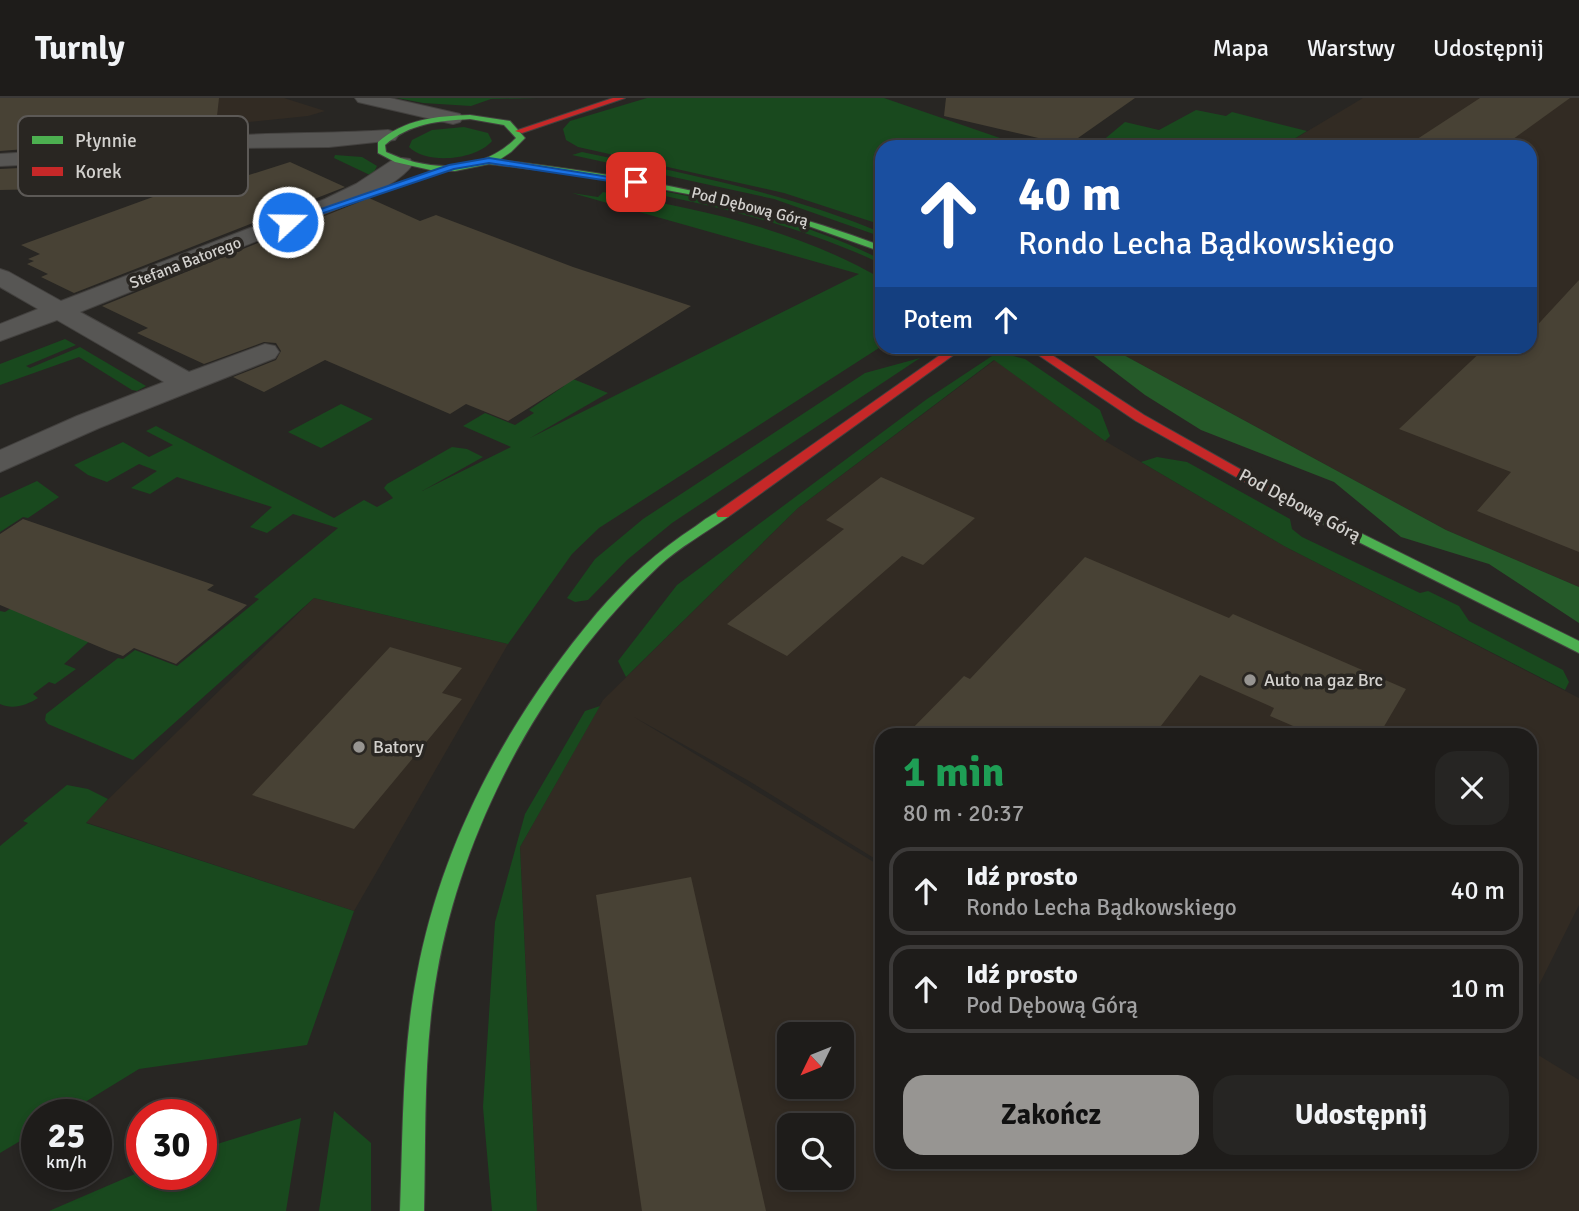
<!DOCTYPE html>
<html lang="pl">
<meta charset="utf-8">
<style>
body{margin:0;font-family:Signika,sans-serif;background:#262523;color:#f1f3f6;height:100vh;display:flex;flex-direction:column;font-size:26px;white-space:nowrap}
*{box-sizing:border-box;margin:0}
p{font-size:23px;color:#a1a1a2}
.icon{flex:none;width:38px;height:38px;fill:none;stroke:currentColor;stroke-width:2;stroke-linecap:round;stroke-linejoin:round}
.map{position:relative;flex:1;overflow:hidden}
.details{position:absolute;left:875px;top:630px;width:662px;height:441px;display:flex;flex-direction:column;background:#1e1c1a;border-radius:21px;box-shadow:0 4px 10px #0003,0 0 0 2px #3c3a39}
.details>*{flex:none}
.hud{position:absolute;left:875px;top:42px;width:662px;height:214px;border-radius:21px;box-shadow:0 4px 10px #0003,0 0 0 2px #3c3a39;background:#1a4fa0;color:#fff;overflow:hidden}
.needle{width:46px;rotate:227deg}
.tools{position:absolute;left:777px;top:924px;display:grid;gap:14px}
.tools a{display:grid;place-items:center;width:77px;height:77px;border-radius:14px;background:#1e1c1a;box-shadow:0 4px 10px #0003,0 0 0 2px #3c3a39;font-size:35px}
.speed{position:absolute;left:21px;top:1001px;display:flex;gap:14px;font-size:35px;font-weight:700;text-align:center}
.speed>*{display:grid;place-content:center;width:91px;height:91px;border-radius:50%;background:#1e1c1a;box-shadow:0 4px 10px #0003,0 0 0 2px #3c3a39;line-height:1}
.speed small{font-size:18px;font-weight:400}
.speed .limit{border:10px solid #d22;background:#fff;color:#111}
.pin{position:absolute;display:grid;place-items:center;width:60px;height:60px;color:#fff;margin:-30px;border-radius:14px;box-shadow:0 4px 10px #0006}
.me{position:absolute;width:77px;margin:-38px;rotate:69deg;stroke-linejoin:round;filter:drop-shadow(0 0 5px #0008)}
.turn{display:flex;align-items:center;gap:24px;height:147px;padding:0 28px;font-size:32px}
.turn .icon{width:91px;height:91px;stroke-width:2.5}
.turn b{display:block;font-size:49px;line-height:60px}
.then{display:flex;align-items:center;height:66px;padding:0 28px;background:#0003;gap:14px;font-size:26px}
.round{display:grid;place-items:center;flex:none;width:74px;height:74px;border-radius:21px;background:#262523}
.head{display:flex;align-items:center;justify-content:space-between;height:119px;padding:0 28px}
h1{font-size:42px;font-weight:700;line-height:52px;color:#1e9e55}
.primary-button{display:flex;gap:14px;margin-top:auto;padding:14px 28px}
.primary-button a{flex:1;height:80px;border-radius:21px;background:#979592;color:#111;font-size:28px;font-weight:700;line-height:80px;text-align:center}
.primary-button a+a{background:#262523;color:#f1f3f6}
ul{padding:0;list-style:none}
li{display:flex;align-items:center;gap:21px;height:88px;margin:0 14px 10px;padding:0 14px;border:4px solid #3c3a39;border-radius:21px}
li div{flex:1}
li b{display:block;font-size:26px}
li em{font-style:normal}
header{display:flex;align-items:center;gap:42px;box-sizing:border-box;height:98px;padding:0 35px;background:#1e1c1a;border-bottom:2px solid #3c3a39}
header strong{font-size:33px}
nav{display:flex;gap:38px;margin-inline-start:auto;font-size:24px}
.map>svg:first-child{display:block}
.built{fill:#322b23;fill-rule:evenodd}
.green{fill:#19491e}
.forest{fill:#255a29}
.building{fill:#484235}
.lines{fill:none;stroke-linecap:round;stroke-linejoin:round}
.street-casing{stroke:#43413f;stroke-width:2}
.fast-casing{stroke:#43413f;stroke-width:2}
.jam-casing{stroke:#43413f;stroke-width:2}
.street{fill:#575654;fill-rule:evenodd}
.fast{fill:#4caf50;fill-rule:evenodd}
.jam{fill:#c62828;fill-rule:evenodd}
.route{fill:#1a73e8;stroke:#114b97;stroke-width:2}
.poi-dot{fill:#979592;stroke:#292622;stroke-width:2.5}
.labels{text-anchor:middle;stroke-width:7;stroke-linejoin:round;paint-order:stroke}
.far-street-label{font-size:16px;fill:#d3d1ce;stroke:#292622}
.street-label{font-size:18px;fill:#d3d1ce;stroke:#292622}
.poi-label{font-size:18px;fill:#d3d1ce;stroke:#292622;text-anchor:start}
.key{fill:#292622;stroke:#5c5956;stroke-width:2}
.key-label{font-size:19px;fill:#d3d1ce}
</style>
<header>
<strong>Turnly</strong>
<nav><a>Mapa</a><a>Warstwy</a><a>Udostępnij</a></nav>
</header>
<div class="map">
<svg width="1579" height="1113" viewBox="0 0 1579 1113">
<rect width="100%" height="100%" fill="#282623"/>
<g class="built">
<polygon points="0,0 284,0 325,13 308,18 79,41"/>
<polygon points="1363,0 1579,0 1579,489 1446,432 1109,249 1530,248 1530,49 1281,49"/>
<path d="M995,262L1105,343L1284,448L1579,600V807L1530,905V637H882V765L749,683L634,619L882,769V1064H1530V952L1579,982V1113H537L520,749L603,602L798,410ZM789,936H842V989H789ZM789,1027H842V1080H789Z"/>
<polygon points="314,500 508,546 354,813 85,724"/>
</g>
<g class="green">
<polygon points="397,0 539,0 491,1 471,8 423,5"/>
<polygon points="647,0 884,0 1026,49 882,49 882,127 784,95 578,49 566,42 563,31 570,23"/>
<polygon points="1196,12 1226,18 1232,14 1307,33 1281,49 1095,49 1125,24 1159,32"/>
<path d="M464,29L488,35L492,43C476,62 427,67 409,49L412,42L432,32Z"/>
<path d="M582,54C683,75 788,95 882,135V139L774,101L572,57Z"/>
<polygon points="335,57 362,59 377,68 372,78 334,60"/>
<path d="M622,86C709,100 803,122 882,162V166C798,126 707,106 616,88Z"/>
<path d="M603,94C700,111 796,131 882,181V248L599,430L572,456L508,546L314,500L133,662L48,626L45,622L46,616L118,560L123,561L135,552L177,568L259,501L254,499L338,430L293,416L267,435L250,429L272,409L177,379L150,396L131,390L157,373L139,366L107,384L88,377L74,367L123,344L149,359L173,347L146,333L156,328L334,420L364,402L377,409L393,400L384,390L387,386L452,349L467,351L483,359L422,393L511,349L463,328L485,315L515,327L534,315L529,312L564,288L391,208L608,295L530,340L859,176L572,95L598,99Z"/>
<polygon points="65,241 76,247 26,268 30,270 80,249 146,288 137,293 132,292 79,259 0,287 0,266"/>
<polygon points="995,256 1006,256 1025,261 1100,312 1110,338 1105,343 994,262 798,410 626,579 618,563 677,487 927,301"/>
<polygon points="920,260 672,425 627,462 588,502 575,504 567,500 595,461 643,421 865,275"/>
<polygon points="341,306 373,321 321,350 288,334"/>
<polygon points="1157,359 1187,364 1290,421 1292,431 1302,439 1420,495 1428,493 1459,508 1469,523 1563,572 1569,584 1565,592 1284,448 1141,364"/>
<polygon points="37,383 59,399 28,420 23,419 0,434 0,400"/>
<path d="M16,507L95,538L64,566L76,571L55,586L49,584L33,596L38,600C27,607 13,612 0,606V513L5,514Z"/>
<polygon points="600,608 520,749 537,1113 492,1113 483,1009 495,824 525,716 585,613"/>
<polygon points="67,687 88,691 108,701 86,725 354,813 307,947 139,971 64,1017 37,1017 37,1033 0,1055 0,748 28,725 23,723"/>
<polygon points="334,1013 371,1045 371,1113 319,1113"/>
<polygon points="301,1020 286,1113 49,1113 142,1073 142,1076 201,1076 201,1051"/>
</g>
<polygon class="forest" points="1082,249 1109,249 1446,432 1579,489 1579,525 1489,466 1401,439 1334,384 1201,332 1145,297"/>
<g class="building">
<polygon points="0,0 219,0 215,36 0,53"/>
<polygon points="946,0 1135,0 1068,47 944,18"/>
<polygon points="1480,0 1570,0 1502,49 1405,49"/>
<polygon points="213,54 208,90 290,64 345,89 74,195 41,179 48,176 27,166 34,163 28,161 40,156 21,147 183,88 0,92 0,71 98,66"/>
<polygon points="369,100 420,123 436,117 573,169 691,208 508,323 466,306 450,316 325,262 264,294 233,279 276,262 281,253 276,245 264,244 204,266 137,235 148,230 102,208"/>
<polygon points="1579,182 1579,454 1477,413 1511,374 1399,331 1487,248 1530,248 1530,235"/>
<polygon points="881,379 975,420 923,467 902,458 787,558 727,526 844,431 826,422"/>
<polygon points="23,421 214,487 207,492 247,507 176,566 134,550 123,558 109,553 0,507 0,436"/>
<polygon points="1085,459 1229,520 1233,516 1406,591 1379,637 1314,637 1270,618 1274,610 1200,577 1154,637 906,637 964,578 970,581"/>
<polygon points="390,549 462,570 442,595 462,601 354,731 252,697"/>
<polygon points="691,779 766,1113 642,1113 596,797"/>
</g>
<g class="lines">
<defs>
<g id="street">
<polygon points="355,0 390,0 460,16 463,20 460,24 453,26 358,4"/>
<path d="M388,32L395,34L398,38L395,42L329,49L230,50L98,63L0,68V56C76,52 152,43 228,38C282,34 335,36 388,32Z"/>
<path d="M402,60L410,61L413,66C400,84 376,94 356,103L80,214L189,274L265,246L275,248L279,254L275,260L99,330L0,374V352L77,318L164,284L57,222L0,243V226L38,211L0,189V171L9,174L61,203L325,101L356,86L394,61Z"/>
</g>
<g id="fast">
<path d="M470,17L510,23L525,40L511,54L499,62C630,77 758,101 882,148V154L783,119L688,96L590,78L489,66L455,73H435L395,64L378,55V44C405,21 436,18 470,17ZM470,21L504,27L516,40C481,75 429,74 386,54L385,47C410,25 439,23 470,21Z"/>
<polygon points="1302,406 1579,543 1579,555 1297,413 1295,410 1297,407"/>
<path d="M723,412L730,416L728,419C705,435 680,449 659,468C546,574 464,723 437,875C423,953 426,1034 424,1113H400C403,1034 402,953 417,876C442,742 510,618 597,515C626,481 659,452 696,428C704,422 713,415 723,412Z"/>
</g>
<g id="jam">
<polygon points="613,0 625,0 522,35 515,33"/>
<polygon points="953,248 966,248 728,419 718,419 716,416 718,413"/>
<polygon points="1025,248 1038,248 1144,317 1309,410 1307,413 1297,413 1136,323"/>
</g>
</defs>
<use href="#street" class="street-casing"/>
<use href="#fast" class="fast-casing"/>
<use href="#jam" class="jam-casing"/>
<use href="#street" class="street"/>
<use href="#fast" class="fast"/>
<use href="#jam" class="jam"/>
</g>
<polygon class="route" points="489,60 641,84 636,87 489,65 454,71 291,126 283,124 449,67"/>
<g class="poi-dot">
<circle cx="1250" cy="582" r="7"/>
<circle cx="359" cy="649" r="7"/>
</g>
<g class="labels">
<g class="far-street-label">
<text transform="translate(750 108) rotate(14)" y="6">Pod Dębową Górą</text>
<text transform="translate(185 164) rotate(-21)" y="6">Stefana Batorego</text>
</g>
<g class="street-label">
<text transform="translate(1300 407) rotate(28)" y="6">Pod Dębową Górą</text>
</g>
<g class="poi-label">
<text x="1264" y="588">Auto na gaz Brc</text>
<text x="373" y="655">Batory</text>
</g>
</g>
<rect x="18" y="18" width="230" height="80" rx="10" class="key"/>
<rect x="32" y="38" width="31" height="8" fill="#4caf50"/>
<rect x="32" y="69" width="31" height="9" fill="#c62828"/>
<g class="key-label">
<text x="75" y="49">Płynnie</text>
<text x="75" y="80">Korek</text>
</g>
</svg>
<div class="tools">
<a><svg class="needle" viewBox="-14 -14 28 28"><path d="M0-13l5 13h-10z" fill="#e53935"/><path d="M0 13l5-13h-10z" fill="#a1a1a2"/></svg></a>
<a><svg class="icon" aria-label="search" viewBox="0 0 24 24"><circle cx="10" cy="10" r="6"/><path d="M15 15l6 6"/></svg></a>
</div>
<div class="speed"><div>25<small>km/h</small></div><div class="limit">30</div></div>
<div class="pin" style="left:636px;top:84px;background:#d93025"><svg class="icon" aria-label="arrive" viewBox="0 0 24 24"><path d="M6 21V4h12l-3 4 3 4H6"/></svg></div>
<svg class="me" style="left:288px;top:124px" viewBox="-20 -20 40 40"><circle r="17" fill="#1a73e8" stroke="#fff" stroke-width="3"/><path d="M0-11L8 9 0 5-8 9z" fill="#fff"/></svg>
<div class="hud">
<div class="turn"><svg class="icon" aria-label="ahead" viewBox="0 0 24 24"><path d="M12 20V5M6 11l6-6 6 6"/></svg><div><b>40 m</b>Rondo Lecha Bądkowskiego</div></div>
<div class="then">Potem<svg class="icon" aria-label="ahead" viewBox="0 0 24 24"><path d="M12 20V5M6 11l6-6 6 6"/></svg></div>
</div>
<section class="details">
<div class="head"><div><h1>1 min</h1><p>80 m · 20:37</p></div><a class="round"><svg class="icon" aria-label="close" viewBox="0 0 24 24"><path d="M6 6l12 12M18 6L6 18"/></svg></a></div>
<ul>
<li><svg class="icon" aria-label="ahead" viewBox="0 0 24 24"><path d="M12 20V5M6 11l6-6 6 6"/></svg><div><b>Idź prosto</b><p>Rondo Lecha Bądkowskiego</p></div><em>40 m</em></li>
<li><svg class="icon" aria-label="ahead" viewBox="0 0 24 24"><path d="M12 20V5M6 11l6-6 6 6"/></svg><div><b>Idź prosto</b><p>Pod Dębową Górą</p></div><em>10 m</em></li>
</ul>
<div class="primary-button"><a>Zakończ</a><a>Udostępnij</a></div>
</section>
</div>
